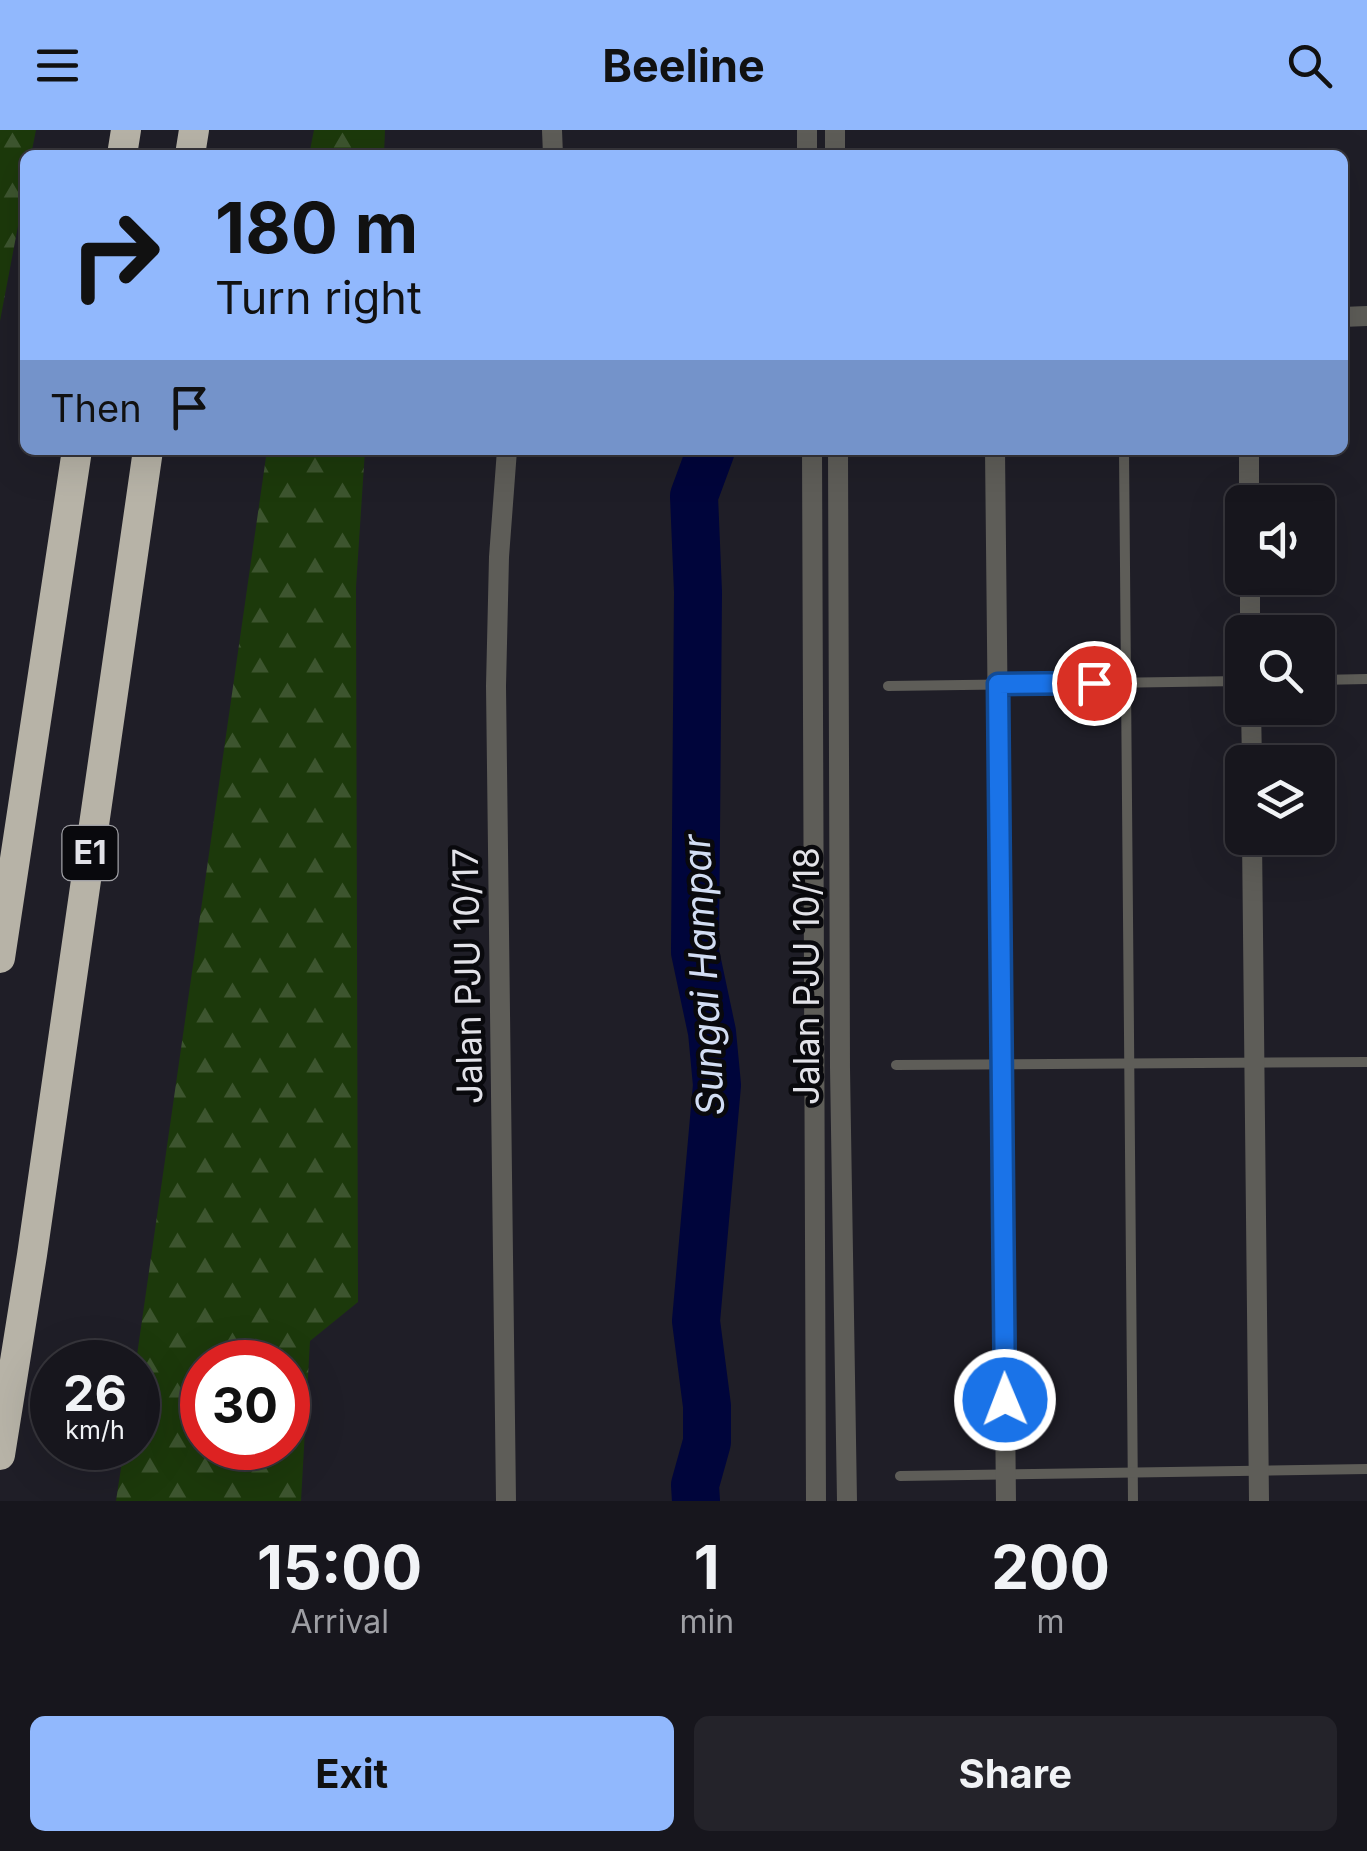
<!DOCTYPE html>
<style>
body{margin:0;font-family:Inter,sans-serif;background:#24232a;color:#f1f3f6;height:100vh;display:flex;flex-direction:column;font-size:38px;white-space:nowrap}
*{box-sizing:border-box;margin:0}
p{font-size:32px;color:#9e9fa4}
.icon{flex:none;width:55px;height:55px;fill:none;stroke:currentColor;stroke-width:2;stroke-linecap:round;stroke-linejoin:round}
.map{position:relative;height:1371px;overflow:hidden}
.details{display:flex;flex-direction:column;background:#17161d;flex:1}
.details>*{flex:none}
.banner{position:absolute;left:20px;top:20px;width:1328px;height:305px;border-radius:15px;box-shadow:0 10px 40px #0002,0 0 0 2px #36353b;background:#91b8fd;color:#111;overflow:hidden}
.tools{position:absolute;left:1225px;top:355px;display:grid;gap:20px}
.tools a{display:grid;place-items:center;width:110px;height:110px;border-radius:15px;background:#17161d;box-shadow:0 10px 40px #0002,0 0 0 2px #36353b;font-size:50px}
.speed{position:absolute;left:30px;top:1210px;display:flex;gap:20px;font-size:50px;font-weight:700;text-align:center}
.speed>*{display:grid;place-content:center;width:130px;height:130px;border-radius:50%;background:#17161d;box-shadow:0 10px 40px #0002,0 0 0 2px #36353b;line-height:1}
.speed small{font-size:25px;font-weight:400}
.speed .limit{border:15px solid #d22;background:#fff;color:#111}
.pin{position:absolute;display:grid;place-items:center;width:85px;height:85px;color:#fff;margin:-42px;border:5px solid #fff;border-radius:50%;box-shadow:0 2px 10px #0007}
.me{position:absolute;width:110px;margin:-55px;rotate:359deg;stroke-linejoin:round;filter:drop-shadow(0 0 8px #0008)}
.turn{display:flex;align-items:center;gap:35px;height:210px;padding:0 30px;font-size:45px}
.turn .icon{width:130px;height:130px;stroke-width:2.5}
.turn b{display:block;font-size:70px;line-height:85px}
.then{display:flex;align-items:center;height:95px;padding:0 30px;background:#0003;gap:20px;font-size:38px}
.eta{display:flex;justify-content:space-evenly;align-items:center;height:170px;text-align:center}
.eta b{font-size:60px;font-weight:700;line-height:70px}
.action{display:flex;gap:20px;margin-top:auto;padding:20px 30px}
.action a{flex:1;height:115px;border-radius:15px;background:#91b8fd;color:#111;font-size:40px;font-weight:700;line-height:115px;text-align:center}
.action a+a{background:#24232a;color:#f1f3f6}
header{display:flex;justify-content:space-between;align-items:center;height:130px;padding:0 30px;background:#91b8fd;color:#111;font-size:45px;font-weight:700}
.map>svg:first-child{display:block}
.forest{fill:url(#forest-firs);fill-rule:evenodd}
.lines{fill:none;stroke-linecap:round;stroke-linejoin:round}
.river{stroke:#00053b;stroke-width:48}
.service{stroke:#5e5d58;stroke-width:10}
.minor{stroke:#5e5d58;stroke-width:20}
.motorway{stroke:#b7b3a7;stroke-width:30}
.route-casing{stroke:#114b97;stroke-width:25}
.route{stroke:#1a73e8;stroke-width:18}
.labels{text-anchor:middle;stroke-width:9;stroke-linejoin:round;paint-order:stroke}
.shield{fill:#09090d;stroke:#a1a1a6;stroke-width:2.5}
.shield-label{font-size:32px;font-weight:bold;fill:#e2e2e8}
.street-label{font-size:35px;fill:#e2e2e8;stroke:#09090d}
.water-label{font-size:38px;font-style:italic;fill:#d2ddf3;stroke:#09090d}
</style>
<header><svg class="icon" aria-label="menu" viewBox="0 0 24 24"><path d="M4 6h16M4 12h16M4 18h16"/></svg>Beeline<svg class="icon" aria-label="search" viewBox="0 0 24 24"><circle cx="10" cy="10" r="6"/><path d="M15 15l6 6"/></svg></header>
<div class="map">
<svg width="1367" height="1371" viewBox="0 0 1367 1371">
<defs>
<pattern id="forest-firs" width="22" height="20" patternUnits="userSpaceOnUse" patternTransform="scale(2.5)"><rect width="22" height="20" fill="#1c390b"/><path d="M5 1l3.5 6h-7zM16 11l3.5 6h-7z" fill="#3d552f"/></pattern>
</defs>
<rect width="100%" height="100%" fill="#1f1e27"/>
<g class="forest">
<polygon points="0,0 36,0 31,25 25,25 25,59 0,191"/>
<polygon points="314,0 385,0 384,25 309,25"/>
<path d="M267,320H365L356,457L358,1172L310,1211L301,1371H116L124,1318H138L136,1232ZM202,1232H288V1318H202Z"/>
</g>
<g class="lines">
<polyline class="river" points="696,1371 695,1355 707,1312 707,1276 696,1191 717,955 712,902 695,822 698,462 694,366 711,320"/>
<g class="service">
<polyline points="1124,320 1133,1371"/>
<polyline points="1318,550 1367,549"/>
<polyline points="888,556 1242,551"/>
<polyline points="896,935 1367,932"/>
<polyline points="900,1346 1367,1339"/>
</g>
<g class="minor">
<polyline points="552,0 553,25"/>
<polyline points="807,0 807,25"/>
<polyline points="835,0 835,25"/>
<polyline points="1342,187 1367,186"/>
<polyline points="812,320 816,1371"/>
<polyline points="838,320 840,938 847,1371"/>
<polyline points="995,320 1006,1371"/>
<polyline points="1249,320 1249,372"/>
<polyline points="1250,448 1250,502"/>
<polyline points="1251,578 1252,632"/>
<polyline points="1252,708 1259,1371"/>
<polyline points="506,1371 496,556 499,427 507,320"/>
</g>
<g class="motorway">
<polyline points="122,25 126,0"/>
<polyline points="190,25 194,0"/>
<polyline points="0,828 77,320"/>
<polyline points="0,1325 32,1125 148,320"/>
</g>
</g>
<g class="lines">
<defs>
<polyline id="route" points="1005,1270 998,554 1094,553"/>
</defs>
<use href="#route" class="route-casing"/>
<use href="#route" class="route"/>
</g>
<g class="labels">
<rect class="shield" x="62.5" y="696" width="55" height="54" rx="8"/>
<g class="shield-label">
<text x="90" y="734">E1</text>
</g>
<g class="street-label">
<text transform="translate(468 846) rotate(-91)" y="12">Jalan PJU 10/17</text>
<text transform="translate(807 846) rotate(-90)" y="12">Jalan PJU 10/18</text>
</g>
<g class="water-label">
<text transform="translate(704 845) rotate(-93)" y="13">Sungai Hampar</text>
</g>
</g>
</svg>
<div class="tools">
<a><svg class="icon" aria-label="sound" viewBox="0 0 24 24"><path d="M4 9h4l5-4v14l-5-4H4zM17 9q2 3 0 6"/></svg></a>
<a><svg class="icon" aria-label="search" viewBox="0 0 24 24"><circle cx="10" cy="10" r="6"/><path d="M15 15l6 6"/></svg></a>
<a><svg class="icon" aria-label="layers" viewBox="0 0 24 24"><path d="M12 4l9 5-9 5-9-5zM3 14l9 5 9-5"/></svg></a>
</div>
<div class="speed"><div>26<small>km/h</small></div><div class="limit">30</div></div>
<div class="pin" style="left:1094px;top:553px;background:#d93025"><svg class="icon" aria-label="arrive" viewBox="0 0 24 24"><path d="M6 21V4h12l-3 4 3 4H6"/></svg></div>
<svg class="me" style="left:1005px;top:1270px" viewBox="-20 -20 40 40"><circle r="17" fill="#1a73e8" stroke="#fff" stroke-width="3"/><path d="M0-11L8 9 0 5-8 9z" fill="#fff"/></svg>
<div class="banner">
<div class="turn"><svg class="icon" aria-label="right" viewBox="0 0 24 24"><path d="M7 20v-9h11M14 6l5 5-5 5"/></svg><div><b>180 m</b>Turn right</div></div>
<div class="then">Then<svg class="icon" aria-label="arrive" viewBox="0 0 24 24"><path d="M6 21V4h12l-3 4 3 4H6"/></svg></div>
</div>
</div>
<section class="details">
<div class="eta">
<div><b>15:00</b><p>Arrival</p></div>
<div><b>1</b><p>min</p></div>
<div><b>200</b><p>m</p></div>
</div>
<div class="action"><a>Exit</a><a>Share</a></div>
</section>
